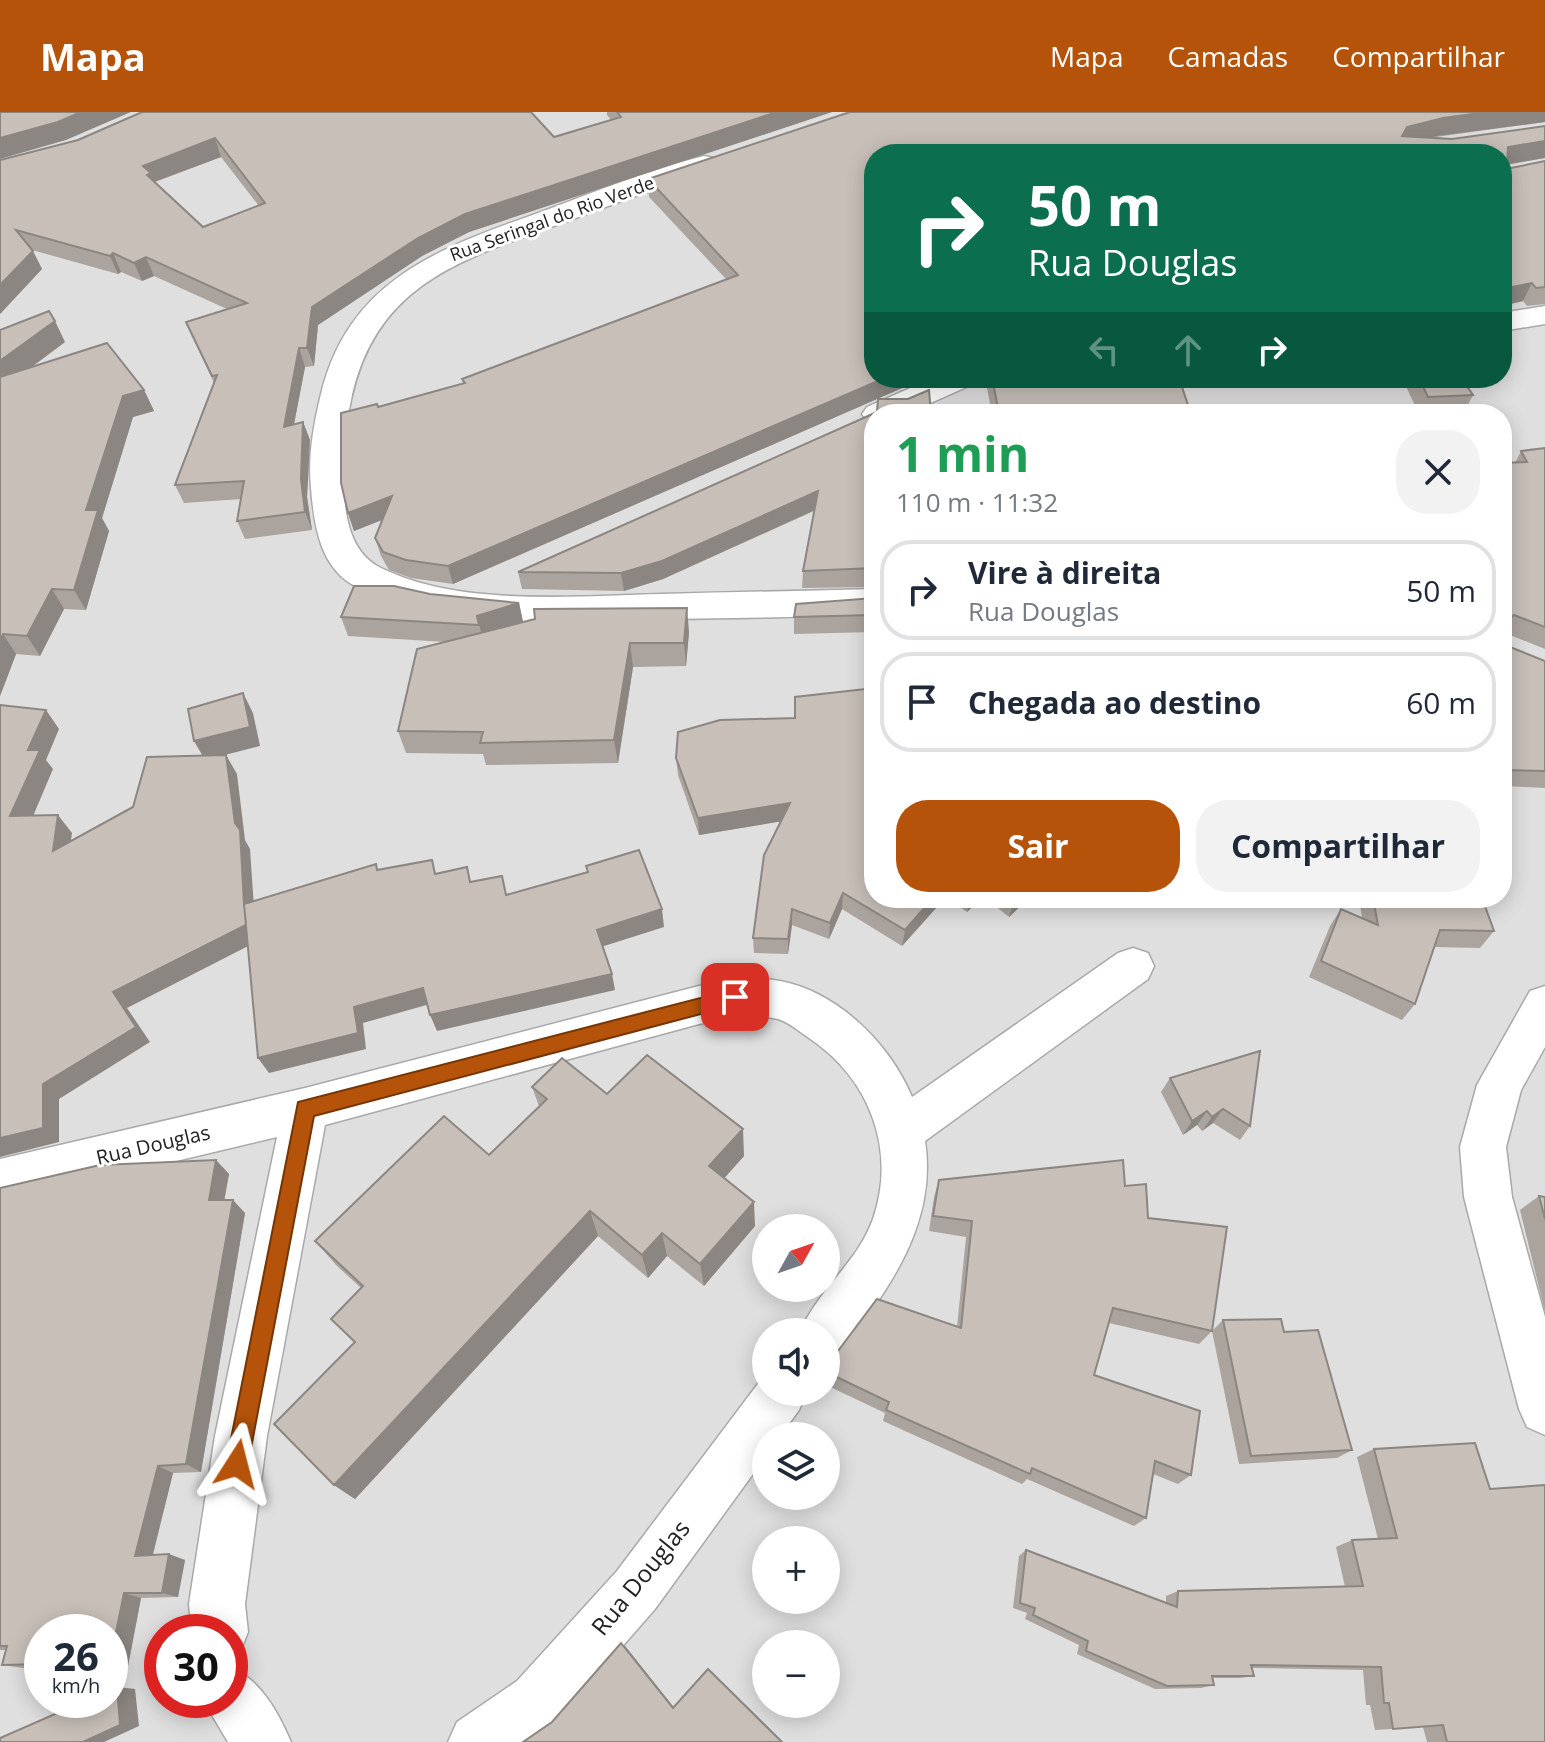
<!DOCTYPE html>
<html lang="pt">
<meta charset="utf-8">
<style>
body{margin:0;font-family:"Open Sans",sans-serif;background:#f2f2f3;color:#1f2937;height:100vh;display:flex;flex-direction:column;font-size:30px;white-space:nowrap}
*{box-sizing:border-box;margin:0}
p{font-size:26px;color:#747a83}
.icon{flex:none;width:44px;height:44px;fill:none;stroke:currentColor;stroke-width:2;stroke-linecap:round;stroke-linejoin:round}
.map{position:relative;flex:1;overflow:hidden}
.details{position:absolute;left:864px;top:292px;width:648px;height:504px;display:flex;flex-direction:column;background:#fff;border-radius:32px;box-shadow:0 4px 20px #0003}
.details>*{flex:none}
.top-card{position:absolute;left:864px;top:32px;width:648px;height:244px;border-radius:32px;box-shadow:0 4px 20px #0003;background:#0b6e4f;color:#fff;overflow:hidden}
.needle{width:52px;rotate:50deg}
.tools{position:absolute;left:752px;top:1102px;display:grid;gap:16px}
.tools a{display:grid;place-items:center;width:88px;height:88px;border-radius:50%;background:#fff;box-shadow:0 4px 20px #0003;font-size:40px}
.speed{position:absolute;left:24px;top:1502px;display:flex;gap:16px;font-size:40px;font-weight:700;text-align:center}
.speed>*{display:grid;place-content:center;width:104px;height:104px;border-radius:50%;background:#fff;box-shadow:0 4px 20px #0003;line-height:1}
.speed small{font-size:20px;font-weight:400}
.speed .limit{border:12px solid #d22;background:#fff;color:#111}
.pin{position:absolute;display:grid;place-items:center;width:68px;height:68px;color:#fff;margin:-34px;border-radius:16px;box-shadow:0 4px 12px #0006}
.me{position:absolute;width:88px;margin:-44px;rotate:9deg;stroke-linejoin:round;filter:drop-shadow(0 0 6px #0008)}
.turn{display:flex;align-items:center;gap:28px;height:168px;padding:0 32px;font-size:36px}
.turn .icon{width:104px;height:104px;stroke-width:2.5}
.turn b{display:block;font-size:56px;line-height:68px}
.lanes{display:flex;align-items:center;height:76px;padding:0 32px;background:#0003;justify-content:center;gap:40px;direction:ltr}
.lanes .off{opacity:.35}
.round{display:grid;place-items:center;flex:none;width:84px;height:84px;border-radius:32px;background:#f2f2f3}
.headline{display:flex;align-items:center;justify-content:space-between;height:136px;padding:0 32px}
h1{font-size:48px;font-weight:700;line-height:60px;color:#1e9e55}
.primary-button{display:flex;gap:16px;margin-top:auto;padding:16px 32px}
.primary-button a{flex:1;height:92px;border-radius:32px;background:#b45309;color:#fff;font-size:32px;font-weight:700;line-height:92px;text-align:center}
.primary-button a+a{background:#f2f2f3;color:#1f2937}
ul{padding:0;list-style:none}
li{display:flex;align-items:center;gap:24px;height:100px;margin:0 16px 12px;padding:0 16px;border:4px solid #e0e1e3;border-radius:32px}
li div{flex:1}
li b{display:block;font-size:30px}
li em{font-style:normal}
header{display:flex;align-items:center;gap:48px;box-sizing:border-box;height:112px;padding:0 40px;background:#b45309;color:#fff}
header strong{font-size:38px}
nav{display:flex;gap:44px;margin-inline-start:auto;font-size:28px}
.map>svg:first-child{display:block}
.residential{fill:#e0dfdf;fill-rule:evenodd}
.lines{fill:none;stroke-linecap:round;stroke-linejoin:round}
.minor-casing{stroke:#a9a9a9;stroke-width:3}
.minor{fill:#fff;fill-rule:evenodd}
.wall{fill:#aba49e;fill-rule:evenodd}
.shaded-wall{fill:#8b8681}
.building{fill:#c7bfb8;stroke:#8b8681;stroke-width:2;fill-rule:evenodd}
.route{fill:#b45309;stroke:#753606;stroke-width:2}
.labels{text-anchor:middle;stroke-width:6;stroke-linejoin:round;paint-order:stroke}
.far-street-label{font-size:18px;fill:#222;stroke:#fff}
.street-label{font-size:20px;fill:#222;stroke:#fff}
.near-street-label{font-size:24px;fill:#222;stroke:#fff}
</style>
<header>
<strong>Mapa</strong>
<nav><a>Mapa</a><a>Camadas</a><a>Compartilhar</a></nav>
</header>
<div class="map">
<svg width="1545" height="1630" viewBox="0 0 1545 1630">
<rect width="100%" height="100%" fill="#f2efe9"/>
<path class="residential" d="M35,0H1545V1630H0V20ZM874,42H1502V266H874ZM874,302H1502V786H874ZM766,1116H826V1176H766ZM766,1220H826V1280H766ZM766,1324H826V1384H766ZM766,1428H826V1488H766ZM42,1520H110V1588H42ZM162,1520H230V1588H162ZM766,1532H826V1592H766Z"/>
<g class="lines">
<defs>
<g id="minor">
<path d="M704,44L714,46L718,52L714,58C663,73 614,92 565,110C464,147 376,170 351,288C346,312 342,337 343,361C344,395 346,439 381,456C460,495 576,484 662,482C733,480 803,479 874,477V503C805,505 737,506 668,507C566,510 452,520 357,475C320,457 314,413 311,376C308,346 313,315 320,286C348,164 444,135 549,97C600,78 651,57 704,44Z"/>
<polygon points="1545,194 1545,212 1502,219 1502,201"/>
<polygon points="933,266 976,266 971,273 906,302 874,302 874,311 867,309 862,302 867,295"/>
<path d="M1133,836L1148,841L1154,854L1148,867L925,1029C935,1094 906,1151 869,1202C856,1220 847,1236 826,1245V1220H800C817,1179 858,1150 873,1107C897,1037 869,966 809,926C800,920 789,910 778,907C753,901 724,907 699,912L325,1013L267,1324L245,1492L248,1520L240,1540L230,1544V1520H192L189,1492L215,1324L277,1025L0,1091V1047L305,976L699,874C726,869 753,864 780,869C838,880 890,932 912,985L1118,841Z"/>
<polygon points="1545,874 1545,935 1521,978 1506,1035 1512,1085 1545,1205 1545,1323 1527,1315 1519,1297 1464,1085 1460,1035 1477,973 1530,879"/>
<polygon points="766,1261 766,1280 807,1280 799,1298 780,1324 766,1324 766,1344 655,1497 557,1609 527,1630 448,1630 457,1610 517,1569 617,1459"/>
<path d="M230,1555C261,1568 278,1600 291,1630H228L203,1588H230Z"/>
</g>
</defs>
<use href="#minor" class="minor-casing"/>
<use href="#minor" class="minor"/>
</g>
<g class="wall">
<path d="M607,0H832L469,120L422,144L318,213L314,254L305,255L294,312L303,310L310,328L307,385L312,418L245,427L237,409L241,387L184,391L175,373L214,271L186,210L227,197L154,164L142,169L121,160L118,162L32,138L42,157L0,202V48L78,28L554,25L611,8L607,3ZM221,45L259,94L203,115L155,70Z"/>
<polygon points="850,0 1545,0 1545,10 1429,26 1452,27 1545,14 1545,46 1507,53 1511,56 1545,49 1545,192 1527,194 1523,189 1502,194 1502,42 874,42 874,266 925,266 453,472 411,466 389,458 381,444 375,426 382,408 354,419 348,401 341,371 341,301 377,292 378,295 463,272 462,267 726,167 649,85 648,67"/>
<polygon points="0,218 65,230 32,255 144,278 154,299 133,305 102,406 109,419 86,498 64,497 40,544 16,542 0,584"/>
<polygon points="985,266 1179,266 1191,302 992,302"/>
<polygon points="1402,266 1461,266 1473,283 1463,302 1419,302"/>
<polygon points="874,302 874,475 802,476 803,459 814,399 663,467 624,479 522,477 518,460"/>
<polygon points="1545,336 1545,537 1510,523 1510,535 1545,549 1545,676 1502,674 1502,351 1515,351 1521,339"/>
<polygon points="430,482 519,491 523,510 689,520 686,554 633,555 618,651 486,653 483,642 406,641 398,619 446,530 348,524 341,505"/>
<polygon points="874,486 874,520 794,522 794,505"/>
<polygon points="795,585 945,786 902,834 842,797 829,827 792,813 788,842 754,841 753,826 781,709 699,723 678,663 676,646 795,606"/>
<polygon points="946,786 982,786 967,800"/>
<polygon points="985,786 1029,786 1009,805"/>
<polygon points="1359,786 1482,786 1494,819 1480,836 1434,835 1415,892 1402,908 1309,865 1330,814 1341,797 1362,806"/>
<polygon points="1260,939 1250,1014 1240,1028 1213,1011 1202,1019 1197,1013 1183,1023 1161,980 1170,966"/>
<polygon points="532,975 607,982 744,1044 724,1066 755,1114 704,1174 667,1144 648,1166 598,1124 355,1387 334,1373 361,1176 336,1153 315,1129 489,1043 539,994"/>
<polygon points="216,1048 229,1062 224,1088 245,1101 201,1360 173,1361 153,1443 185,1448 178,1485 141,1486 128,1554 110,1554 110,1520 42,1520 42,1555 23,1556 2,1553 6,1538 0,1538 0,1076"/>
<polygon points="939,1068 1125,1074 1148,1106 1212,1219 1199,1232 1109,1211 1094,1263 1191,1363 1178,1372 1153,1362 1146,1406 1134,1414 1027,1367 1022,1372 883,1309 885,1301 826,1273 826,1255 957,1215 966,1125 929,1119 934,1085"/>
<polygon points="1539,1084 1545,1085 1545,1200 1520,1098"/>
<polygon points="1223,1208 1284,1220 1352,1338 1337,1346 1239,1352 1212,1219"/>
<polygon points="1374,1337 1545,1630 1427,1630 1423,1615 1375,1618 1370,1593 1366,1593 1363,1558 1252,1556 1254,1564 1240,1566 1213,1566 1214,1573 1201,1576 1155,1577 1077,1542 1079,1533 1025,1507 1027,1501 1013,1496 1019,1444 1026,1438 1166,1491 1166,1484 1178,1479 1345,1475 1336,1435 1352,1428 1378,1427 1357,1345"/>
</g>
<g class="shaded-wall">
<polygon points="81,0 131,0 66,28 0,47 0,26"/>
<polygon points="777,0 832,0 469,120 422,144 318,213 314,254 307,236 312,195 418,126 465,102"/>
<polygon points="1488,0 1545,0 1545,10 1436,24 1400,33 1402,24 1407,15 1443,6"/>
<polygon points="215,26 221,45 154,70 154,81 143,54"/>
<polygon points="1545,29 1545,46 1502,53 1508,35"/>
<polygon points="33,139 42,157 0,202 0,173"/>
<polygon points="113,141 121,160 118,162 110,144"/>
<polygon points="146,145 154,164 142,169 134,151"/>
<polygon points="1532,171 1523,189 1502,194 1502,177"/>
<polygon points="55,209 65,230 0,278 0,249"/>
<polygon points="299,236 305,255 290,333 284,315"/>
<polygon points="885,266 925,266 453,472 448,454"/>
<polygon points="144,278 154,299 133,305 102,406 109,419 86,498 74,478 86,398 123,284"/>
<polygon points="303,310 310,328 307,385 312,418 305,400 301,367"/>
<polygon points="818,379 817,397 663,467 624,479 621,461"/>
<polygon points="392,384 397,402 354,419 348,401"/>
<polygon points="52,477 64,497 40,544 27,524"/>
<polygon points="519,491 523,510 484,532 477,504"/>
<polygon points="687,496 689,520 686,554 684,531"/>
<polygon points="3,522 16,542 0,584 0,529"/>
<polygon points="630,531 633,555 618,651 614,628"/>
<polygon points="243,581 253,601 260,634 205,648 194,629"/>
<polygon points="46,598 59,617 46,648 53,657 25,723 10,704 28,638"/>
<polygon points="226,643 237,662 245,728 250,737 255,810 244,792"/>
<polygon points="790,691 790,708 699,723 698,706"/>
<polygon points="58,703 72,721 67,757 53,739"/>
<polygon points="843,781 842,797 829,827 830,811"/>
<polygon points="933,786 945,786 902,834 905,818"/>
<polygon points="970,786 982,786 967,800"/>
<polygon points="1017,786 1029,786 1009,805 1014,789"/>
<polygon points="662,797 664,815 601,835 597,818"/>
<polygon points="792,797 792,813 788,842 788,827"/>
<polygon points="246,813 256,830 127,896 150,930 59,987 59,1030 0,1045 0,1026 113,880"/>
<polygon points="612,862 615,878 437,919 430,903"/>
<polygon points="423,876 430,892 363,911 366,937 269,961 258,946 354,895"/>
<polygon points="1223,997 1213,1011 1202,1019 1212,1005"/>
<polygon points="1207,999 1197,1013 1183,1023 1192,1009"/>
<polygon points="743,1017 744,1044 712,1080 709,1054"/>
<polygon points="216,1048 229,1062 222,1101 209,1088"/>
<polygon points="233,1088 245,1101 201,1360 186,1352"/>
<polygon points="754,1090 755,1114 704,1174 700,1152"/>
<polygon points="590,1099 598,1124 355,1387 334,1373"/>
<polygon points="662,1121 667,1144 648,1166 642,1143"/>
<polygon points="158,1354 173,1361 151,1449 135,1444"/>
<polygon points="169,1442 185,1448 178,1485 162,1481"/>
<polygon points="124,1481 141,1486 128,1554 110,1551"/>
<polygon points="621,1531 626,1535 676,1598 673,1596"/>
<polygon points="117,1575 135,1577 139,1614 104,1630 83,1630"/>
</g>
<g class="building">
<polygon points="0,0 81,0 58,10 0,26"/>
<path d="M142,0H531L554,25L621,5L617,0H777L465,102L418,126L312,195L307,236H299L284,315L303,310L301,367L305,400L237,409L244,369L175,373L217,263L212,264L186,210L247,191L146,145L134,151L113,141L110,144L16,118L33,139L0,173V48L78,28ZM215,26L265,91L203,115L147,63L151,61L143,54Z"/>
<polygon points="850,0 1488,0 1443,6 1407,15 1402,24 1452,27 1545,14 1545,29 1508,35 1507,53 1511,56 1545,49 1545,175 1536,176 1532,171 1502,177 1502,42 874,42 874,266 885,266 448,454 406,448 383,440 375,426 392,384 348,401 341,371 341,301 377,292 378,295 465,271 462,267 738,163 648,67"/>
<polygon points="49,199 55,209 0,249 0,218"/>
<polygon points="107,231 144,278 123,284 86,398 98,398 74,478 52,477 27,524 3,522 0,529 0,265"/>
<polygon points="992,266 1179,266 1191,302 1139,302 998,296"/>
<polygon points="1419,266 1461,266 1473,283 1428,285"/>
<polygon points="929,278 931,302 874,302 874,456 803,459 818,379 662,449 621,461 518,460 877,300 878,287 908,287"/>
<polygon points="1545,336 1545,515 1514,503 1510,506 1510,535 1545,549 1545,659 1504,658 1502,652 1502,351 1527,350 1521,339"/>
<polygon points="354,474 394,474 430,482 519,491 477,504 479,513 341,505"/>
<polygon points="874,486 874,503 794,505 796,492"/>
<polygon points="687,496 684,531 630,531 614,628 480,631 483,620 398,619 417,537 535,507 534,497"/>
<polygon points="874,576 874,786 933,786 905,818 843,781 830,811 792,797 788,827 753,826 764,743 790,691 698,706 676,646 678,620 720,608 795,606 795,585"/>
<polygon points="243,581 250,615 194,629 188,597"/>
<polygon points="0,593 46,598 28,638 40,638 10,704 58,703 53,739 133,695 147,645 226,643 235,711 240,718 244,792 376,752 377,758 432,748 435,762 467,755 470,770 502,764 506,783 588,760 586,754 639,738 662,797 597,818 612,862 430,903 423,876 354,895 358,921 258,946 244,792 246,813 113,880 136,915 43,972 43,1016 0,1026"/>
<polygon points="1373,786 1482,786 1494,819 1440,818 1415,892 1321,849 1341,797 1378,813"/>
<polygon points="1260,939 1250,1014 1223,997 1212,1005 1207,999 1192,1009 1170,966"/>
<polygon points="647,943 743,1017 709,1054 754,1090 700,1152 662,1121 642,1143 590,1099 334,1373 274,1312 355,1230 331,1207 363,1174 315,1129 444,1004 489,1043 547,987 532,975 562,946 607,982"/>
<polygon points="216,1048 209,1088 233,1088 186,1352 158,1354 135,1444 169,1442 162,1481 124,1481 110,1550 110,1520 42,1520 42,1552 2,1553 7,1534 0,1534 0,1076 100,1053"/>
<polygon points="1123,1048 1125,1074 1146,1072 1148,1106 1227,1115 1212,1219 1113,1196 1094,1263 1200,1299 1191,1363 1155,1349 1146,1406 1032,1356 1030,1362 886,1298 889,1290 826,1260 826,1255 877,1187 961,1216 972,1109 933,1104 939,1068"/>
<polygon points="1539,1084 1545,1085 1545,1107"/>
<polygon points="1281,1207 1284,1220 1318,1218 1352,1338 1251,1344 1223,1208"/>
<polygon points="1475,1331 1490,1377 1545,1373 1545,1630 1447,1630 1443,1613 1393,1617 1389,1591 1384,1591 1381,1555 1251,1553 1254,1564 1212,1564 1214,1573 1167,1574 1086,1539 1088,1529 1033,1503 1035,1496 1020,1491 1026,1438 1177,1495 1178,1479 1363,1474 1352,1428 1397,1426 1374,1337"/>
<polygon points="621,1531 673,1596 708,1557 782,1630 523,1630 552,1610"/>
<polygon points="117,1575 120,1613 83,1630 0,1630 0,1626 87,1588 110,1588 110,1578"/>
</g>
<polygon class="route" points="735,877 744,885 735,893 314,1004 248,1352 245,1360 237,1363 229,1360 226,1352 298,990"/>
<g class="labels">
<g class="far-street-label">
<text transform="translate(552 107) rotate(-20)" y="6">Rua Seringal do Rio Verde</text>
</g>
<g class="street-label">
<text transform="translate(153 1033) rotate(-13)" y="7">Rua Douglas</text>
</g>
<g class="near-street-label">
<text transform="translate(641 1466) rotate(-51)" y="8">Rua Douglas</text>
</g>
</g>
</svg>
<div class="tools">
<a><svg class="needle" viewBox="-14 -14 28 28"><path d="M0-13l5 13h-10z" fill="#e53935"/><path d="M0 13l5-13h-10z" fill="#747a83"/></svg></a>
<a><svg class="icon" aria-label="sound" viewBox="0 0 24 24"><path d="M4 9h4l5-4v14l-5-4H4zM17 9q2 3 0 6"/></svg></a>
<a><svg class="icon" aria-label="layers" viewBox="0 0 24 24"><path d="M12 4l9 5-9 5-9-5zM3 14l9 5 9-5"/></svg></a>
<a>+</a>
<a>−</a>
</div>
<div class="speed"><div>26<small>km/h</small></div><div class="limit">30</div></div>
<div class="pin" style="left:735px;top:885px;background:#d93025"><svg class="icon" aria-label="arrive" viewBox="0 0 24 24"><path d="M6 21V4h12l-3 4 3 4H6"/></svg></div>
<svg class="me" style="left:237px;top:1352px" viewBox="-20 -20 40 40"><path d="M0-17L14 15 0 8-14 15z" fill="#b45309" stroke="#fff" stroke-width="4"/></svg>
<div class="top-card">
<div class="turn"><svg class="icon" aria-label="right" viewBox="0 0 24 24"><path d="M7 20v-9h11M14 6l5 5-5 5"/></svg><div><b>50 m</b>Rua Douglas</div></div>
<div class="lanes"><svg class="icon off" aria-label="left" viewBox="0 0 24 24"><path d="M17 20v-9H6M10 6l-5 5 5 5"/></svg><svg class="icon off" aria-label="ahead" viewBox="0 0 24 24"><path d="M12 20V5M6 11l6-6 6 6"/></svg><svg class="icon" aria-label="right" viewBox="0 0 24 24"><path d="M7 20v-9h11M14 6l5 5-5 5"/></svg></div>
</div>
<section class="details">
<div class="headline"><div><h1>1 min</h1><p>110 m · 11:32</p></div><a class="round"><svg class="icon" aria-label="close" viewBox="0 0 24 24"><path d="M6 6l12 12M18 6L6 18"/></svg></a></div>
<ul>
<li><svg class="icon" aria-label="right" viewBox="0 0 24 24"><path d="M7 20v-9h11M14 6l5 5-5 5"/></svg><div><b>Vire à direita</b><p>Rua Douglas</p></div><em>50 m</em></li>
<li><svg class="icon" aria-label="arrive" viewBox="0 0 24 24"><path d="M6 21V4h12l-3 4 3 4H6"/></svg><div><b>Chegada ao destino</b></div><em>60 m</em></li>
</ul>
<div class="primary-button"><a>Sair</a><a>Compartilhar</a></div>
</section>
</div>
